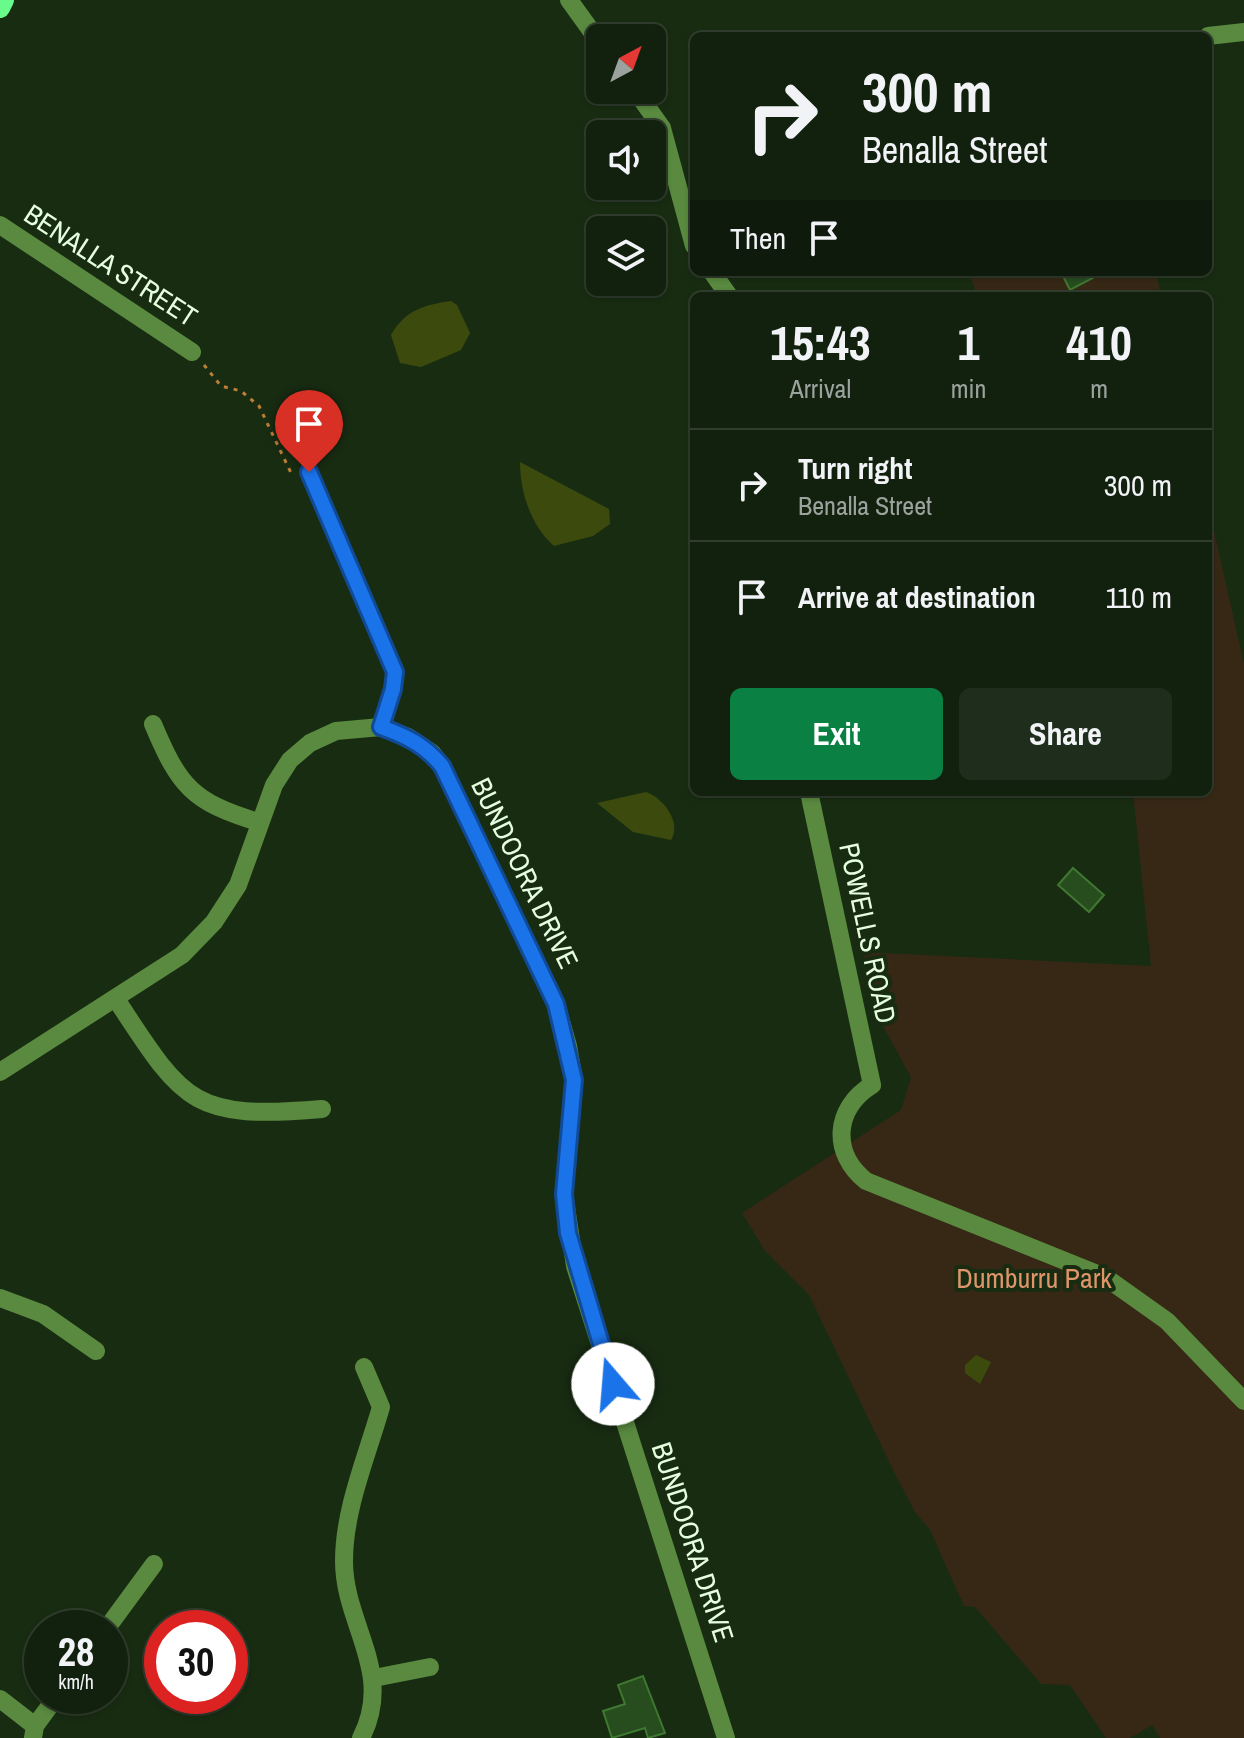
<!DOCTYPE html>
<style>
body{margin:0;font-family:"Archivo Narrow",sans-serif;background:#1f2e1c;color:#f1f3f6;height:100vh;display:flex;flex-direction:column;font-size:30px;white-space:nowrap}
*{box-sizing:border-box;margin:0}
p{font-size:26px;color:#9ca39e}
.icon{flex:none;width:44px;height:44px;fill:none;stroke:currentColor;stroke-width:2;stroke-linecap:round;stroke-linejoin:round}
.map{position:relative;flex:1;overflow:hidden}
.side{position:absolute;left:690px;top:292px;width:522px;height:504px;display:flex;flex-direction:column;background:#12210e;border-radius:12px;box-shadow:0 2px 6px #0004,0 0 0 2px #313e2e}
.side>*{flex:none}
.guide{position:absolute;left:690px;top:32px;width:522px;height:244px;border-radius:12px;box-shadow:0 2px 6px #0004,0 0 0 2px #313e2e;background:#12210e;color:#f1f3f6;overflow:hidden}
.needle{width:52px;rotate:41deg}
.buttons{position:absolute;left:586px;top:24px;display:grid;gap:16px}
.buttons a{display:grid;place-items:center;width:80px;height:80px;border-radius:12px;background:#12210e;box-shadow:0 2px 6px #0004,0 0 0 2px #313e2e;font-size:40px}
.speed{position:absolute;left:24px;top:1610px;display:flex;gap:16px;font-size:40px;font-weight:700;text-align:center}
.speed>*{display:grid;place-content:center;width:104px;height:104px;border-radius:50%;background:#12210e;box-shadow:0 2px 6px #0004,0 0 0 2px #313e2e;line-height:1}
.speed small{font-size:20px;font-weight:400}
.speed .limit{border:12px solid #d22;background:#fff;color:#111}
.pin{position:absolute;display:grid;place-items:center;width:68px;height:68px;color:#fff;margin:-82px -34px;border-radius:50% 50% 50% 0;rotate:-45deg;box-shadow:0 0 8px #0007}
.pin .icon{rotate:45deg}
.me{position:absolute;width:88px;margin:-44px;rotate:342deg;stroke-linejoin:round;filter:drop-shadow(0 0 6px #0008)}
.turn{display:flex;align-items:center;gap:28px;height:168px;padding:0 40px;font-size:36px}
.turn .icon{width:104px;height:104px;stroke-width:2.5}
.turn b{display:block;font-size:56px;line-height:68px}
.then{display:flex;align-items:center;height:76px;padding:0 40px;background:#0003;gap:16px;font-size:30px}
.eta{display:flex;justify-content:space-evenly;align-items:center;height:136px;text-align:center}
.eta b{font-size:48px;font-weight:700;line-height:56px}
.cta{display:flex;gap:16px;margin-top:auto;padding:16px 40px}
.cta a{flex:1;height:92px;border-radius:12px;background:#0b8043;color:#fff;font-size:32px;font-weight:700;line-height:92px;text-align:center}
.cta a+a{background:#1f2e1c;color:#f1f3f6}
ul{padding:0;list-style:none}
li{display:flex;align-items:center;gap:24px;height:112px;padding:0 40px;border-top:2px solid #313e2e}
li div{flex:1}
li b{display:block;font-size:30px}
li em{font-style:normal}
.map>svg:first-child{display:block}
.green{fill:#362815}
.water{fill:#3c4b0d}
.building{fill:#274d1f;stroke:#3f7831;stroke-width:2}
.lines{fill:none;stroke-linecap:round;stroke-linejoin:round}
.path{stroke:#bc7f34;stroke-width:3;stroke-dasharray:4 6;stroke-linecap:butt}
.minor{stroke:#598a3f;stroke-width:18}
.major{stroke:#68fb8b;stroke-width:20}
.route-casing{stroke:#114b97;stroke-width:20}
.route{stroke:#1a73e8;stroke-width:14}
.labels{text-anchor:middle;stroke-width:8;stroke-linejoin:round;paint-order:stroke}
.street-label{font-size:28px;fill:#e7fede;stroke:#182c12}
.park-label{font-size:28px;fill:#df946a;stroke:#182c12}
</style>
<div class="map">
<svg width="1244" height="1738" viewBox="0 0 1244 1738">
<rect width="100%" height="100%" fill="#182c12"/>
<g class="green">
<polygon points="969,272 1156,272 1161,296 977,296"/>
<polygon points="1208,504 1244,664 1244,1738 1160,1738 1152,1725 1130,1738 1106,1738 1070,1685 1041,1684 975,1607 964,1606 930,1530 915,1512 895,1474 809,1295 765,1251 742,1213 901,1110 911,1077 884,1028 862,952 1151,966 1133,792 1208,792"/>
</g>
<g class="water">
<path d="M451,301L457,305L470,333L461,350L421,367L400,363L391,335C405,310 424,305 451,301Z"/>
<path d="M520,462L609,509L610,524L593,536L554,546C531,526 520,492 520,462Z"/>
<path d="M646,792C663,798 682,822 671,840L633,832L597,803Z"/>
<polygon points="976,1355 991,1362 980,1384 965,1373 965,1365"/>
</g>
<g class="building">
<polygon points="1071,272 1104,272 1070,290 1063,276"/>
<polygon points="1073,868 1104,895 1089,912 1058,885"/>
<polygon points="643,1676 665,1733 648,1738 645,1728 612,1738 603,1711 625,1704 618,1685"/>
</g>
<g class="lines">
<polyline class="path" points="204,365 221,386 241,391 259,406 292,475"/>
<g class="minor">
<polyline points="569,0 600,43"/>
<polyline points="1208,36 1244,32"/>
<polyline points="635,90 662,128 694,246"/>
<polyline points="0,225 192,352"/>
<polyline points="712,272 729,296"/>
<polyline points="309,472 395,672 393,689 381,727"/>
<path d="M153,724C179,786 192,802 258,822"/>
<path d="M809,792L872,1085C834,1108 831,1153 866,1181L1105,1277L1167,1321L1244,1401"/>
<path d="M116,999C184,1103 192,1120 322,1109"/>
<polyline points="0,1072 182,955 214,922 238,885 274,785 290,760 310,743 336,731 381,727 408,737 432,753 442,766 556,1004 568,1046 574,1080 564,1194 575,1266 726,1738"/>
<polyline points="0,1298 43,1314 96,1351"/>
<polyline points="107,1628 154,1564"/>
<polyline points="374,1678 430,1667"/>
<polyline points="0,1699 35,1726"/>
<polyline points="33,1738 35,1726 57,1696"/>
<path d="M361,1738C395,1672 344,1625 344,1561C344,1509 367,1456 381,1407L364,1367"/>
</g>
<polyline class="major" points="0,8 4,0"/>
</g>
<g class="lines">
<defs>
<path id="route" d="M309,472L395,672L393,689L381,727C406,736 425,745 442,766L556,1004L574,1080L564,1194L568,1233L613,1384"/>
</defs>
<use href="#route" class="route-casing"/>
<use href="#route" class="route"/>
</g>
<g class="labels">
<g class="street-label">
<text transform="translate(111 265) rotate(33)" y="10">BENALLA STREET</text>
<text transform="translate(525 873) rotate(64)" y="10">BUNDOORA DRIVE</text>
<text transform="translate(868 933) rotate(78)" y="10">POWELLS ROAD</text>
<text transform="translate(693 1542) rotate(72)" y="10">BUNDOORA DRIVE</text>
</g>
<g class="park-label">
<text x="1034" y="1288">Dumburru Park</text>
</g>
</g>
</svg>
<div class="buttons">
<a><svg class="needle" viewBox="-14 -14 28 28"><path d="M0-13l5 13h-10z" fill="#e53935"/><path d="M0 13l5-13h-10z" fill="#9ca39e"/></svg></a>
<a><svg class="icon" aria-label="sound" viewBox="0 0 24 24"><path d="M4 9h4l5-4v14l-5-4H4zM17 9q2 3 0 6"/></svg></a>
<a><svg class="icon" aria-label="layers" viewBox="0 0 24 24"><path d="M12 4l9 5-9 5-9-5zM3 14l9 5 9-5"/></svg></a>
</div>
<div class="speed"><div>28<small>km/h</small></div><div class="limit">30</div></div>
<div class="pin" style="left:309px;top:472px;background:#d93025"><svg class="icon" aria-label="arrive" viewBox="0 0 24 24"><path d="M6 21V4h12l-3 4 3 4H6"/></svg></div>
<svg class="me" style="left:613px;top:1384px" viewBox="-20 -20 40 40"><circle r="19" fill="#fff"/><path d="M0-13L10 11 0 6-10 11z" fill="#1a73e8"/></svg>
<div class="guide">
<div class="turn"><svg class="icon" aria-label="right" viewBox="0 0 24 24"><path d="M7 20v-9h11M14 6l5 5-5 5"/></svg><div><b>300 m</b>Benalla Street</div></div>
<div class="then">Then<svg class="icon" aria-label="arrive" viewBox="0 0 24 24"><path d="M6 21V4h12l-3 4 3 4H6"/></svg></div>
</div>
<section class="side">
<div class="eta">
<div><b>15:43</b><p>Arrival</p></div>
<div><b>1</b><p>min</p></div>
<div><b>410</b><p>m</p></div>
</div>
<ul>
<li><svg class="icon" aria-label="right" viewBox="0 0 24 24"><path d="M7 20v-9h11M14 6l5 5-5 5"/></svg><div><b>Turn right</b><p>Benalla Street</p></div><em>300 m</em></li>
<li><svg class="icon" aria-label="arrive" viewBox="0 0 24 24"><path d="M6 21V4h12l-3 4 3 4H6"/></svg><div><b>Arrive at destination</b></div><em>110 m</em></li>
</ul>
<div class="cta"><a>Exit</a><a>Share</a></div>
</section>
</div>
